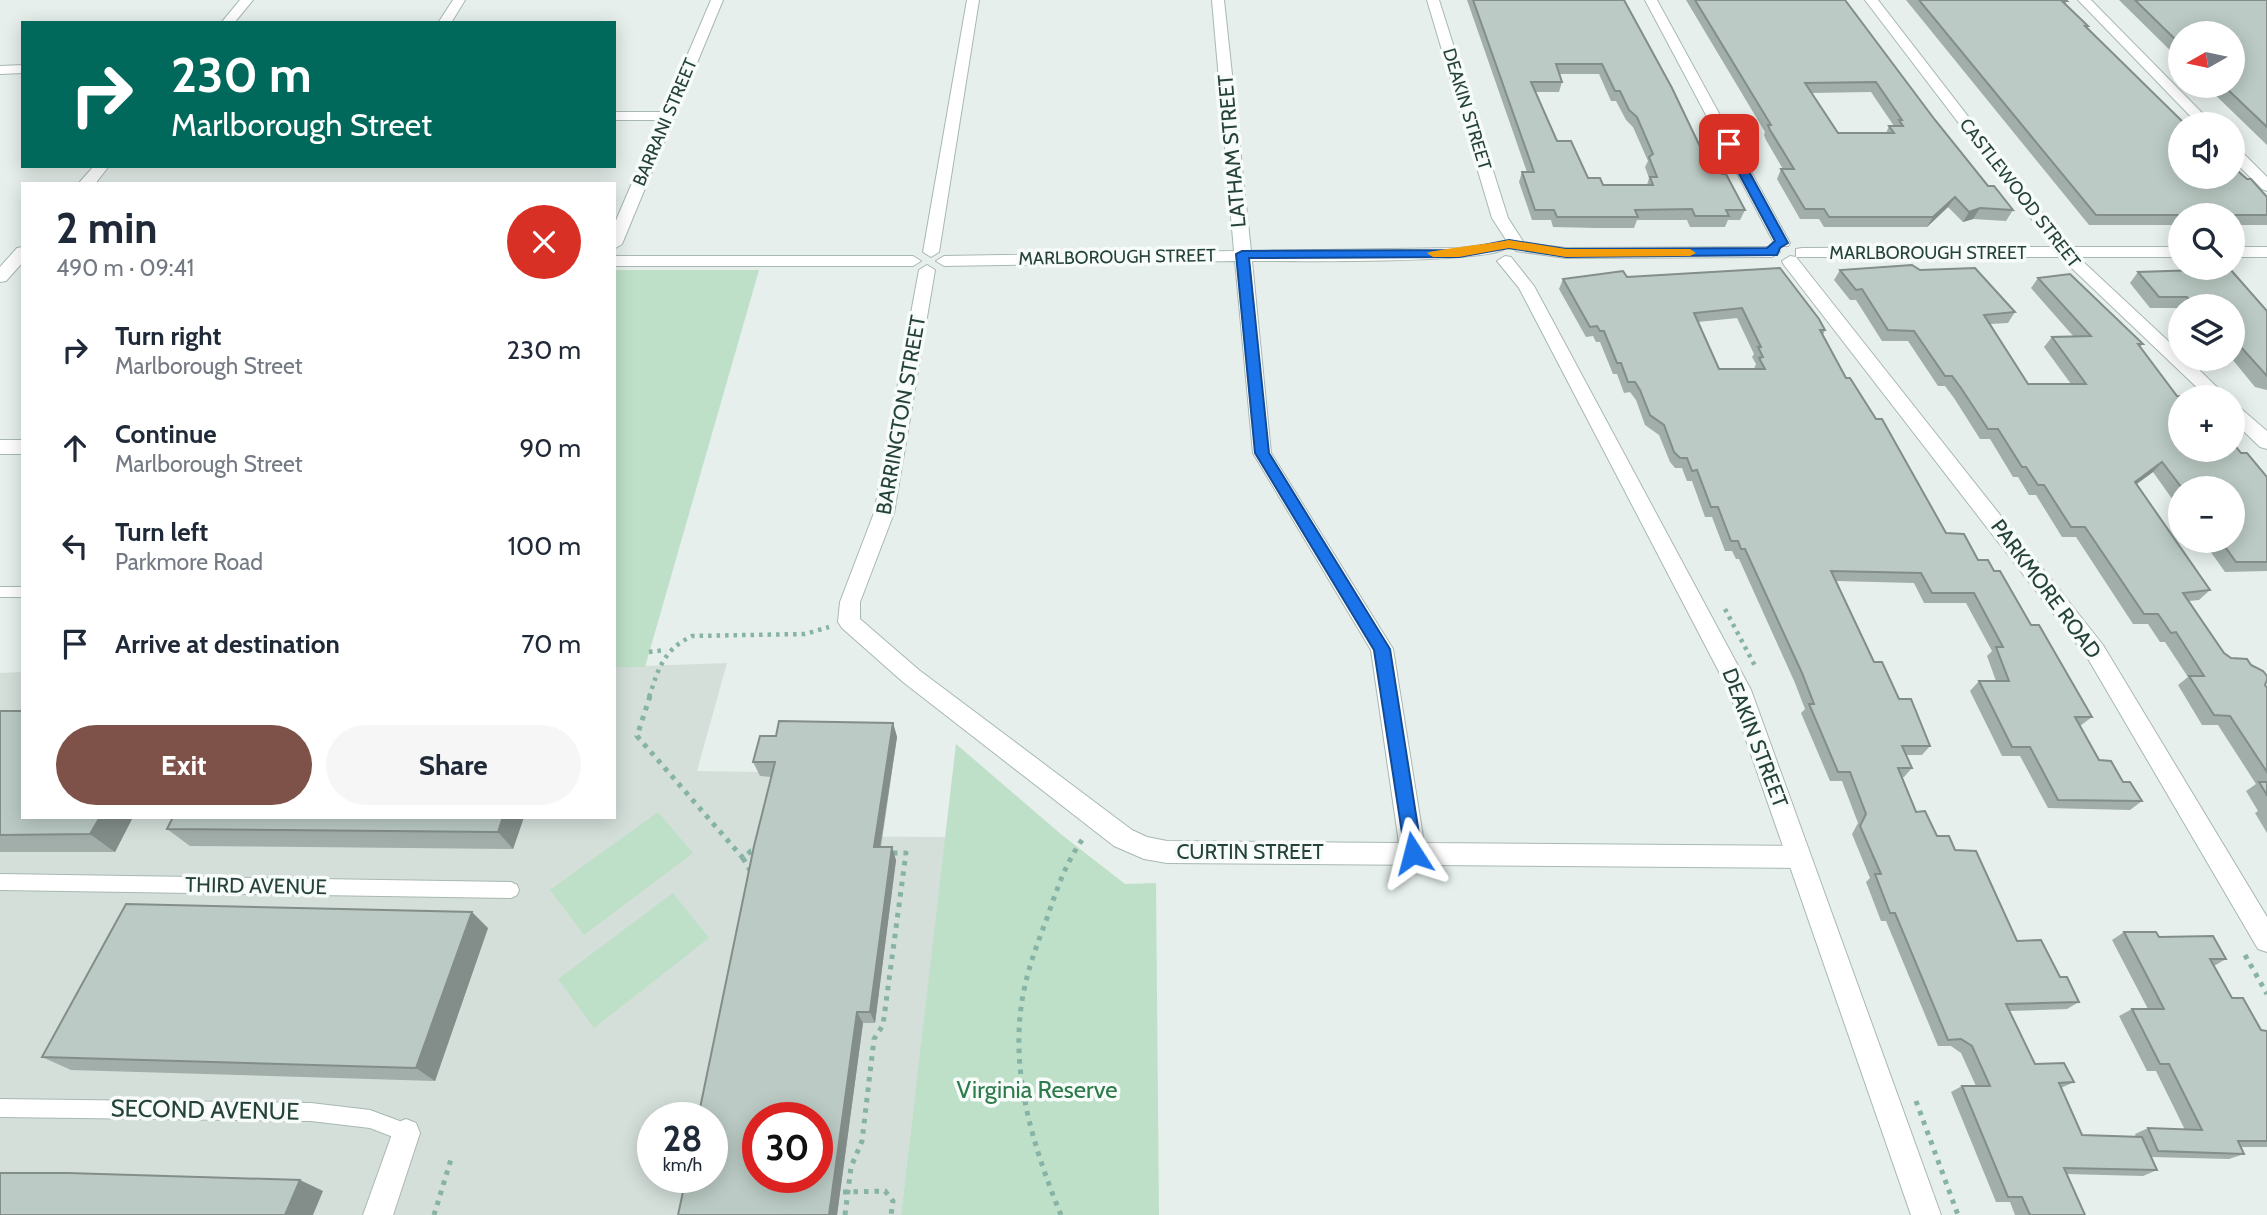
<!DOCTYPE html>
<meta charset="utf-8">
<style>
body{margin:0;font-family:Cabin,sans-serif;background:#f6f6f7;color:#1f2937;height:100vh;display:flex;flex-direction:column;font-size:26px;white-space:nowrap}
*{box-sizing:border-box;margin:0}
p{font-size:23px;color:#747a83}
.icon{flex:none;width:38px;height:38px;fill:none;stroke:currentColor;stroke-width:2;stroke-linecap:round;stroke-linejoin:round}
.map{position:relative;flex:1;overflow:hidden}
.sheet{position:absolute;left:21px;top:182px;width:595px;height:637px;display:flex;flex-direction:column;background:#fff;border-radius:0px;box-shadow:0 4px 18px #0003}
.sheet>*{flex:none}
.guide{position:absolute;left:21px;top:21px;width:595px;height:147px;border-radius:0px;box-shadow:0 4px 18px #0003;background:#00695c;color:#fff;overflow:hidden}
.needle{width:46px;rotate:261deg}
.tools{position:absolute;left:2168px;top:21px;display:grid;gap:14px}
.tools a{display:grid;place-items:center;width:77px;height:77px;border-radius:50%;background:#fff;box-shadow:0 4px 18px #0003;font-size:35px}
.speed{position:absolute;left:637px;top:1102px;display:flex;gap:14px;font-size:35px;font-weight:700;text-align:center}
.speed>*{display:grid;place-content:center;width:91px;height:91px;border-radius:50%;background:#fff;box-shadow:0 4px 18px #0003;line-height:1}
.speed small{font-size:18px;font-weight:400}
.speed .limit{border:10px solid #d22;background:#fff;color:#111}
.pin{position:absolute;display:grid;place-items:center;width:60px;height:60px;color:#fff;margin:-30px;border-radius:14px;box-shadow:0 4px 10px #0006}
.me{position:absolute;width:77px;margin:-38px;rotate:351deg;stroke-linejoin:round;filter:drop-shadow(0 0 5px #0008)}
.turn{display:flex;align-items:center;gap:24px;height:147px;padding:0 35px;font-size:32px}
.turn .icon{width:91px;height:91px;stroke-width:2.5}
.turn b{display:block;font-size:49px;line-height:60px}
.round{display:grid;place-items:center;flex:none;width:74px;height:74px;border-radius:37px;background:#f6f6f7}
.headline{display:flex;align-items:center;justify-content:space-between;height:119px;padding:0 35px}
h1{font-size:42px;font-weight:700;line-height:52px}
.cta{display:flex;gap:14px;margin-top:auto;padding:14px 35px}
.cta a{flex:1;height:80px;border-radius:42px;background:#7f5249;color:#fff;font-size:28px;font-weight:700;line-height:80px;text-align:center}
.cta a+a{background:#f6f6f7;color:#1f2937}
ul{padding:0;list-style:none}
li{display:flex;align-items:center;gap:21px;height:98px;padding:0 35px}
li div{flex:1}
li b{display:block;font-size:26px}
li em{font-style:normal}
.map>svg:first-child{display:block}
.built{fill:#d4dfda;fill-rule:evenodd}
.green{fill:#bfe0c8}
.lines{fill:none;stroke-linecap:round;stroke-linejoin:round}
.service-casing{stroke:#a8b8b2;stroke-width:2}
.minor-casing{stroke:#a8b8b2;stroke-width:2}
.tertiary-casing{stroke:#a8b8b2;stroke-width:2}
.path-far1{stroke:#86b3a5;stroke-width:4.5;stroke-dasharray:3.5 5;stroke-linecap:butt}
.path{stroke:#86b3a5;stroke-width:5;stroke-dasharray:4.5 6;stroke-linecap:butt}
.service{fill:#fff;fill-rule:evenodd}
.minor{fill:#fff;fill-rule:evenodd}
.tertiary{fill:#fff;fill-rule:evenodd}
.wall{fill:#a1aea9;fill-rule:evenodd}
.shaded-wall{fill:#838d89}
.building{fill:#bbcac4;stroke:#838d89;stroke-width:2;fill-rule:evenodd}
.route{fill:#1a73e8;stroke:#114b97;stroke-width:2}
.slow{fill:#f59e0b}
.labels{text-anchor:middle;stroke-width:7;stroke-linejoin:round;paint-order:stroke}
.far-street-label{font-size:18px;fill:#24423a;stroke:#f7fbf9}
.street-label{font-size:21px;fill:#24423a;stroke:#f7fbf9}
.near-park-label{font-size:24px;fill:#2d7a4b;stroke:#f7fbf9}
.near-street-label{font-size:24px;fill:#24423a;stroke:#f7fbf9}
</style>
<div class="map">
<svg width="2267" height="1215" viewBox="0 0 2267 1215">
<rect width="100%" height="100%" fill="#e6efeb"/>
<path class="built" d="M727,663L697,771L761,772L782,777L769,836L946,837L901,1215H0V673L23,672V817H614V667ZM653,1118H712V1178H653ZM758,1118H817V1178H758Z"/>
<g class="green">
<polygon points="614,270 759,270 645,667 614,667"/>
<polygon points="956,744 1062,835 1125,884 1156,883 1159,1215 901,1215"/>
<polygon points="658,812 693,853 584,935 550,890"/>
<polygon points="673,893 709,938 594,1028 558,979"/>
</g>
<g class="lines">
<defs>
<g id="service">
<rect x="0" y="587" width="23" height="10"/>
<polygon points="0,874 511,882 517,885 519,890 517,895 511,898 0,890"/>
<polygon points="0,1099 311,1103 370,1110 413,1126 415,1133 413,1140 406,1142 370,1128 311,1121 0,1117"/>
</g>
<g id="minor">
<polygon points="240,0 253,0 234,23 221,23"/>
<polygon points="453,0 465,0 451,23 438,23"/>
<polygon points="711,0 723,0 622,244 614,249 614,225 659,120 614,120 614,112 663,112"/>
<polygon points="967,0 979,0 939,252 931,257 923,252"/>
<path d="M1212,0H1224L1251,251L1459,248L1498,243L1506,248C1491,264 1287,261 1252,261L1271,453L1393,649L1424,843L1799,846L1808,849L1811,857L1808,865L1799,868L1167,863L1144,859L1114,846L903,682L842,628L838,622L840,602L874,513L919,270L927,265L935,270L894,513L860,602V619L919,670L1132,830L1147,837L1167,841L1399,843L1371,650L1253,453L1235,261L944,266L936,261L944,256L1234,251Z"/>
<polygon points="1645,0 1657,0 1790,243 1788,246 1776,246 1774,243"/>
<polygon points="1865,0 1878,0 2069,247 2180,247 2180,257 2078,257 2180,352 2180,359 2188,359 2227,397 2207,397 2060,257 1796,257 1796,249 1802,248 2053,247"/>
<polygon points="2078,0 2091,0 2213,124 2198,124"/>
<polygon points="23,65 23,73 0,74 0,66"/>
<polygon points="2233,147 2238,148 2267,177 2267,191 2262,189 2233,160"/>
<polygon points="94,166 109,166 95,184 78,184"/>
<polygon points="1522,243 1566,248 1772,247 1780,252 1772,257 1566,258 1516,251 1514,248"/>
<polygon points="23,247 23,262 6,281 0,282 0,267 17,248"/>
<rect x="2233" y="247" width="34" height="10"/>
<polygon points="614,256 913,256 921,261 913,266 614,266"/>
<polygon points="1790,256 1796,257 2103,645 2267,917 2267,952 2258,949 2087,657 1784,265 1782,261"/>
<polygon points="2233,405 2239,407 2267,431 2267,449 2260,447 2233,421"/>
<rect x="0" y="440" width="23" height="14"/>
<polygon points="406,1119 416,1123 420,1133 393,1215 363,1215 396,1123"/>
</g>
<g id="tertiary">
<polygon points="1427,0 1439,0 1508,218 1526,246 1524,249 1512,249 1492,218"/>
<polygon points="1505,256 1511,257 1534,286 1751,690 1941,1215 1911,1215 1729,691 1519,288 1497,261"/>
</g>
</defs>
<use href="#service" class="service-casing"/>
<use href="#minor" class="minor-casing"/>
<use href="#tertiary" class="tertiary-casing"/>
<g class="path-far1">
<polyline points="1725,609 1755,666"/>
<polyline points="649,652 666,650"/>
<path d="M649,697C659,668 663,650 692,636L805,634L829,627"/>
</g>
<g class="path">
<polyline points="650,696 637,736 743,858 751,851 757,851"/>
<polyline points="743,858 751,872"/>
<polyline points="2245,955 2267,994"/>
<polyline points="1916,1101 1958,1215"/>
<polyline points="843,1192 885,1191 893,1201 891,1215"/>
<polyline points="434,1215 452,1156"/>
<polyline points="845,1215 851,1167 862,1141 874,1039 883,1025 906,853 888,853"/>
<path d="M1061,1215C1032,1144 1008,1067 1024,990C1029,965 1038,942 1047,918C1057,889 1066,861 1085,836"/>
</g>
<use href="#service" class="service"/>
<use href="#minor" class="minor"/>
<use href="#tertiary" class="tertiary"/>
</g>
<g class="wall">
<path d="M1467,0H1624L1705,157L1709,165L1722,174L1745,210L1740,220H1728L1725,227H1690L1687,220H1637L1634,228H1597L1553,227L1551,220H1532L1519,182L1522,172H1527ZM1559,74H1599L1611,101H1616L1626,120L1633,127L1648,161L1645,167L1649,178L1647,185H1603L1588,178L1557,141L1535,92H1559L1562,82Z"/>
<path d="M1686,0H1845L1935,120L1988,186L2013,210L2006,221L1973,219L1963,222L1948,207L1927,227H1824L1819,219H1800L1777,179L1781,169H1783L1766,140L1764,135L1765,132ZM1871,92L1894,126H1889L1886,133H1838L1811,93Z"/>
<polygon points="1906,0 2066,0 2067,1 2065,4 2088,26 2087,27 2180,124 2267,197 2267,225 2233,225 2233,215 2180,215 2180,225 2089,225"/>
<polygon points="2119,0 2267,0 2267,145 2206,86 2233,86 2180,33 2180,60"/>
<polygon points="1840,270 2015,312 2008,323 1990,324 2028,384 2071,384 2044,347 2052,337 2074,337 2031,288 2038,278 2143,344 2140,347 2177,396 2180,397 2267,477 2267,571 2225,572 2203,541 2233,541 2233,488 2180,488 2180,510 2153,472 2137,484 2210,590 2199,600 2189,601 2224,653 2265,685 2267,688 2267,833 2255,813 2258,811 2246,791 2256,784 2218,725 2202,725 2178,685 2188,677 2165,642 2160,642 2148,624 2133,624 2076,537 2062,537 2036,495 2029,495 2018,477 2013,477 1990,439 1980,439 1954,398 1945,386 1938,386 1908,341 1882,341 1856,300 1850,300 1834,280"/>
<polygon points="2138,272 2267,311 2267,390 2255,387 2232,359 2233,359 2233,306 2180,306 2180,311 2178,308 2150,308 2130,283"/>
<path d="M1627,277L1825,330L1823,335L1846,378L1946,533L1978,560L1994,571L2092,717L2080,726L2099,760L2123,782L2142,801L2130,810L2048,808L2020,756H2002L1970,691L1979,681H1996L1987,656L1992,651L1966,603H1924L1914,583L1836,581L1874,662L1930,746L1922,755H1906L1912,768L1904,777H1902L1916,812L1937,836L1955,850L2017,941L2060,977L2079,1002L2067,1009L2009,1011L2035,1064L2074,1082L2061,1088L2082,1135L2136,1137L2135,1134L2148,1128L2185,1130L2156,1071H2147L2119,1016L2132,1009H2148L2112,940L2124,932L2159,937L2226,959L2214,966L2232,998L2261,1030L2267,1031V1147H2241L2244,1154L2229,1159L2151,1157L2157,1170L2143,1176L2066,1174L2085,1215H2015L2010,1202H1996L1951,1092L1962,1086H1976L1961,1053L1951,1046H1938L1886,921H1881L1866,882L1870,878L1852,834L1858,823L1842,781H1830L1801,713L1805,709L1795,683L1739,559H1736L1732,551H1725L1712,517H1705L1692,481H1687L1682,468H1675L1670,462L1659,435L1645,425L1636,400L1630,392L1624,393L1617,374H1613L1600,342H1596L1593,336L1586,337L1559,289L1563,279ZM1737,318L1754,354L1752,357L1756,364L1754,369H1719L1698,322Z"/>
<polygon points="0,711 23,817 133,817 115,852 0,852"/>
<polygon points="893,723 897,737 881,847 896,860 875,1023 863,1023 837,1215 678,1215 772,777 760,776 753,762 776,736"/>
<polygon points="173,817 524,817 513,849 190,846 167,829"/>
<polygon points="488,928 435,1081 71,1070 42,1057"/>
</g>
<g class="shaded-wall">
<polygon points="1955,197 1948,207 1927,227 1933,217"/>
<polygon points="1980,208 1973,219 1963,222 1969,212"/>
<polygon points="2162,462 2153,472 2125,492 2135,482"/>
<polygon points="893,723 897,737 878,860 874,847"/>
<polygon points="100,817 133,817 115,852 90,834"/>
<polygon points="503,817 524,817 513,849 498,832"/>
<polygon points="892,847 896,860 875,1023 870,1012"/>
<polygon points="472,912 488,928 435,1081 416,1068"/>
<polygon points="857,1012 863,1023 837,1215 829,1215"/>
<polygon points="300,1180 323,1191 313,1215 285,1215"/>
</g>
<g class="building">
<path d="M1473,0H1624L1672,88L1705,157L1709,165H1717L1722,174H1726L1745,210H1726L1729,216H1695L1692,209L1635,210L1638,217H1557L1554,210H1535L1522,172H1534ZM1556,64H1602L1615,91H1620L1629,110L1637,117L1653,154L1649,157L1657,177H1650L1653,185H1603L1600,178H1588L1571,141H1557L1531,82H1562Z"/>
<path d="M1695,0H1845L1935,120L1988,186H1994L2013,210L1980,208L1969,212L1955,197L1933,217H1829L1824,209H1805L1781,169H1794L1770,130L1768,125H1771ZM1876,82L1902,120H1899L1903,126H1889L1894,133H1838L1805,83Z"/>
<polygon points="1919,0 2066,0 2067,1 2062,1 2088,26 2085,26 2185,124 2180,124 2180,177 2233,177 2233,167 2247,179 2251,179 2267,197 2267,215 2096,215"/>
<polygon points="2135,0 2267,0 2267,127 2224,86 2233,86 2233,33 2180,33 2180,44"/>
<polygon points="1912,265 1920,270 1975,268 2015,312 1984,315 2028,384 2086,384 2052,337 2091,336 2038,278 2070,274 2143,344 2138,344 2177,396 2186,397 2180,397 2180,450 2233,450 2233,443 2241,453 2247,453 2267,477 2267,562 2236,562 2221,541 2233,541 2233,488 2182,488 2162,462 2135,482 2210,590 2183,593 2224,653 2231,658 2247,659 2251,665 2263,671 2267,676 2267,680 2265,685 2267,688 2267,772 2230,716 2214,715 2189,676 2204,676 2176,632 2171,633 2158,614 2144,614 2085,527 2071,527 2044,485 2038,485 2026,467 2022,467 1998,429 1988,429 1961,388 1952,376 1945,376 1914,331 1888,330 1862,289 1856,290 1840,270"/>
<path d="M1780,268L1819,319L1825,330H1820L1846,378H1850L1876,419H1882L1946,533L1964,534L1978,560H1988L1994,571H2000L2031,625H2039L2092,717H2075L2099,760L2111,761L2123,782H2130L2142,801L2058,800L2030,747H2012L1979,681H2009L1996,647H2003L1974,593H1932L1921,573L1831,571L1874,662H1882L1899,699H1911L1930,746H1902L1912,768H1898L1916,812L1925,811L1937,836H1949L1955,850L1976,851L2017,941L2041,940L2060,977H2067L2079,1002L2006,1004L2035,1064L2064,1063L2074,1082L2059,1083L2082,1135L2142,1137L2157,1170L2064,1168L2085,1215H2030L2022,1197H2008L1962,1086H1990L1972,1046L1961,1039L1948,1040L1895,913H1890L1875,874H1881L1860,826L1866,814L1850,772H1838L1809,704H1814L1802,673L1745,549H1741L1738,541H1731L1718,507H1711L1697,470L1692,471L1687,458H1680L1674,452L1664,425L1650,415L1640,390L1635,382H1628L1621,363H1617L1604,331H1600L1597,326L1590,327L1563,279L1623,271L1627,277ZM1742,308L1761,347H1758L1763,357L1759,358L1765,369H1719L1694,313Z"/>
<polygon points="2230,269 2267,311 2267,376 2241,347 2233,344 2233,306 2194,306 2187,297 2159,297 2138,272"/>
<polygon points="0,711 23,711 23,817 100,817 90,834 0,835"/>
<path d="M779,721L893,723L874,847H892L870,1012H857L829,1215H678L686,1178H712V1118H698L754,846L775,762H753L760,736H776ZM758,1118H817V1178H758Z"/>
<polygon points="2259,782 2267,782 2267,795"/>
<polygon points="173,817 503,817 498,832 167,829"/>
<polygon points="126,904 472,912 416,1068 42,1057"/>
<polygon points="2124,932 2156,932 2159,937 2213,936 2226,959 2210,959 2232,998 2243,998 2261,1030 2267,1031 2267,1141 2238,1141 2244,1154 2158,1151 2148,1128 2202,1130 2169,1064 2160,1064 2132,1009 2164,1009"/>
<polygon points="0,1173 68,1173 300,1180 285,1215 0,1215"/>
</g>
<polygon class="route" points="1729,141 1734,144 1788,243 1780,248 1777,255 1566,257 1509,248 1459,257 1249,258 1269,453 1390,649 1422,853 1419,859 1413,862 1406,859 1374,650 1255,453 1236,254 1242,251 1459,250 1509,240 1566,249 1767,248 1775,241 1723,144"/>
<path class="slow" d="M1509,240L1566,249H1690L1696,253L1690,256L1566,257L1509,248L1459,257H1433L1427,253C1432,250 1496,243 1509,240Z"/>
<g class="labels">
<g class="far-street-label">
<text transform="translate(1467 109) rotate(73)" y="6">DEAKIN STREET</text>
<text transform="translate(665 122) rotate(-67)" y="6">BARRANI STREET</text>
<text transform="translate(2020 193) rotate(52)" y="6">CASTLEWOOD STREET</text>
<text x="1928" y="259">MARLBOROUGH STREET</text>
<text transform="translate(1117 257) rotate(-1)" y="6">MARLBOROUGH STREET</text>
</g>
<g class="street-label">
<text transform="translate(1232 151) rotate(-95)" y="7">LATHAM STREET</text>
<text transform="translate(901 415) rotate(-80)" y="7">BARRINGTON STREET</text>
<text transform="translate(2046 589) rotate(53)" y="7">PARKMORE ROAD</text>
<text transform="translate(1755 738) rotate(69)" y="7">DEAKIN STREET</text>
<text x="1250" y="859">CURTIN STREET</text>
<text transform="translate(256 886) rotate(1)" y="7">THIRD AVENUE</text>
</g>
<g class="near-park-label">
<text x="1037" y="1098">Virginia Reserve</text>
</g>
<g class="near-street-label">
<text transform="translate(205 1110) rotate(1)" y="8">SECOND AVENUE</text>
</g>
</g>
</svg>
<div class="tools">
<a><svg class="needle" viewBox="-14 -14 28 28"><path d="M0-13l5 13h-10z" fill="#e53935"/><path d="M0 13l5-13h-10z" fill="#747a83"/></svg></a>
<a><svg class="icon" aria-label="sound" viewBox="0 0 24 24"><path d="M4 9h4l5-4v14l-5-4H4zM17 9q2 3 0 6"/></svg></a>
<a><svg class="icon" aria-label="search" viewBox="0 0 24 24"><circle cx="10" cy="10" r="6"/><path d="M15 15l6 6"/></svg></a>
<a><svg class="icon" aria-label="layers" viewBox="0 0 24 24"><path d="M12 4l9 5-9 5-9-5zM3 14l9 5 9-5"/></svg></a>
<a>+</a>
<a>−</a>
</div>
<div class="speed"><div>28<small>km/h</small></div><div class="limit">30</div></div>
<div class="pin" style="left:1729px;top:144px;background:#d93025"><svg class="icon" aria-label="arrive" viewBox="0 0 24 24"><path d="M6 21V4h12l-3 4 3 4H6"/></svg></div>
<svg class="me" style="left:1413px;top:853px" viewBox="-20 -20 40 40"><path d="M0-17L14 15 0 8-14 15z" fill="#1a73e8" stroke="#fff" stroke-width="4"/></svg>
<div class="guide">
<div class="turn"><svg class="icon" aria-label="right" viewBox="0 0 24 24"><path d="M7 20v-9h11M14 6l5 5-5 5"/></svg><div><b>230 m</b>Marlborough Street</div></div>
</div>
<section class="sheet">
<div class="headline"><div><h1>2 min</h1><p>490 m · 09:41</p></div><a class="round" style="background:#d93025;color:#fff"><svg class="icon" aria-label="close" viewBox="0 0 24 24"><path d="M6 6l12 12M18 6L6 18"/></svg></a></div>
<ul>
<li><svg class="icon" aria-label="right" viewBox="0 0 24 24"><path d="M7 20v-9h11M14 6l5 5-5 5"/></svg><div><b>Turn right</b><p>Marlborough Street</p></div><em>230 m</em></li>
<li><svg class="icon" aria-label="ahead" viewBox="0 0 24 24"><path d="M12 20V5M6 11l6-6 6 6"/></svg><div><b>Continue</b><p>Marlborough Street</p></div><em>90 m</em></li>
<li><svg class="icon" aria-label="left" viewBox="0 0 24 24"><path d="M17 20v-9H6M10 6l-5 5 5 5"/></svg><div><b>Turn left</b><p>Parkmore Road</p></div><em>100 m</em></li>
<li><svg class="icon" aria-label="arrive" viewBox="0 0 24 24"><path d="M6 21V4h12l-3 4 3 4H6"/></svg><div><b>Arrive at destination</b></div><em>70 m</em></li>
</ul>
<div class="cta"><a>Exit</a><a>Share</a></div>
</section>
</div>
